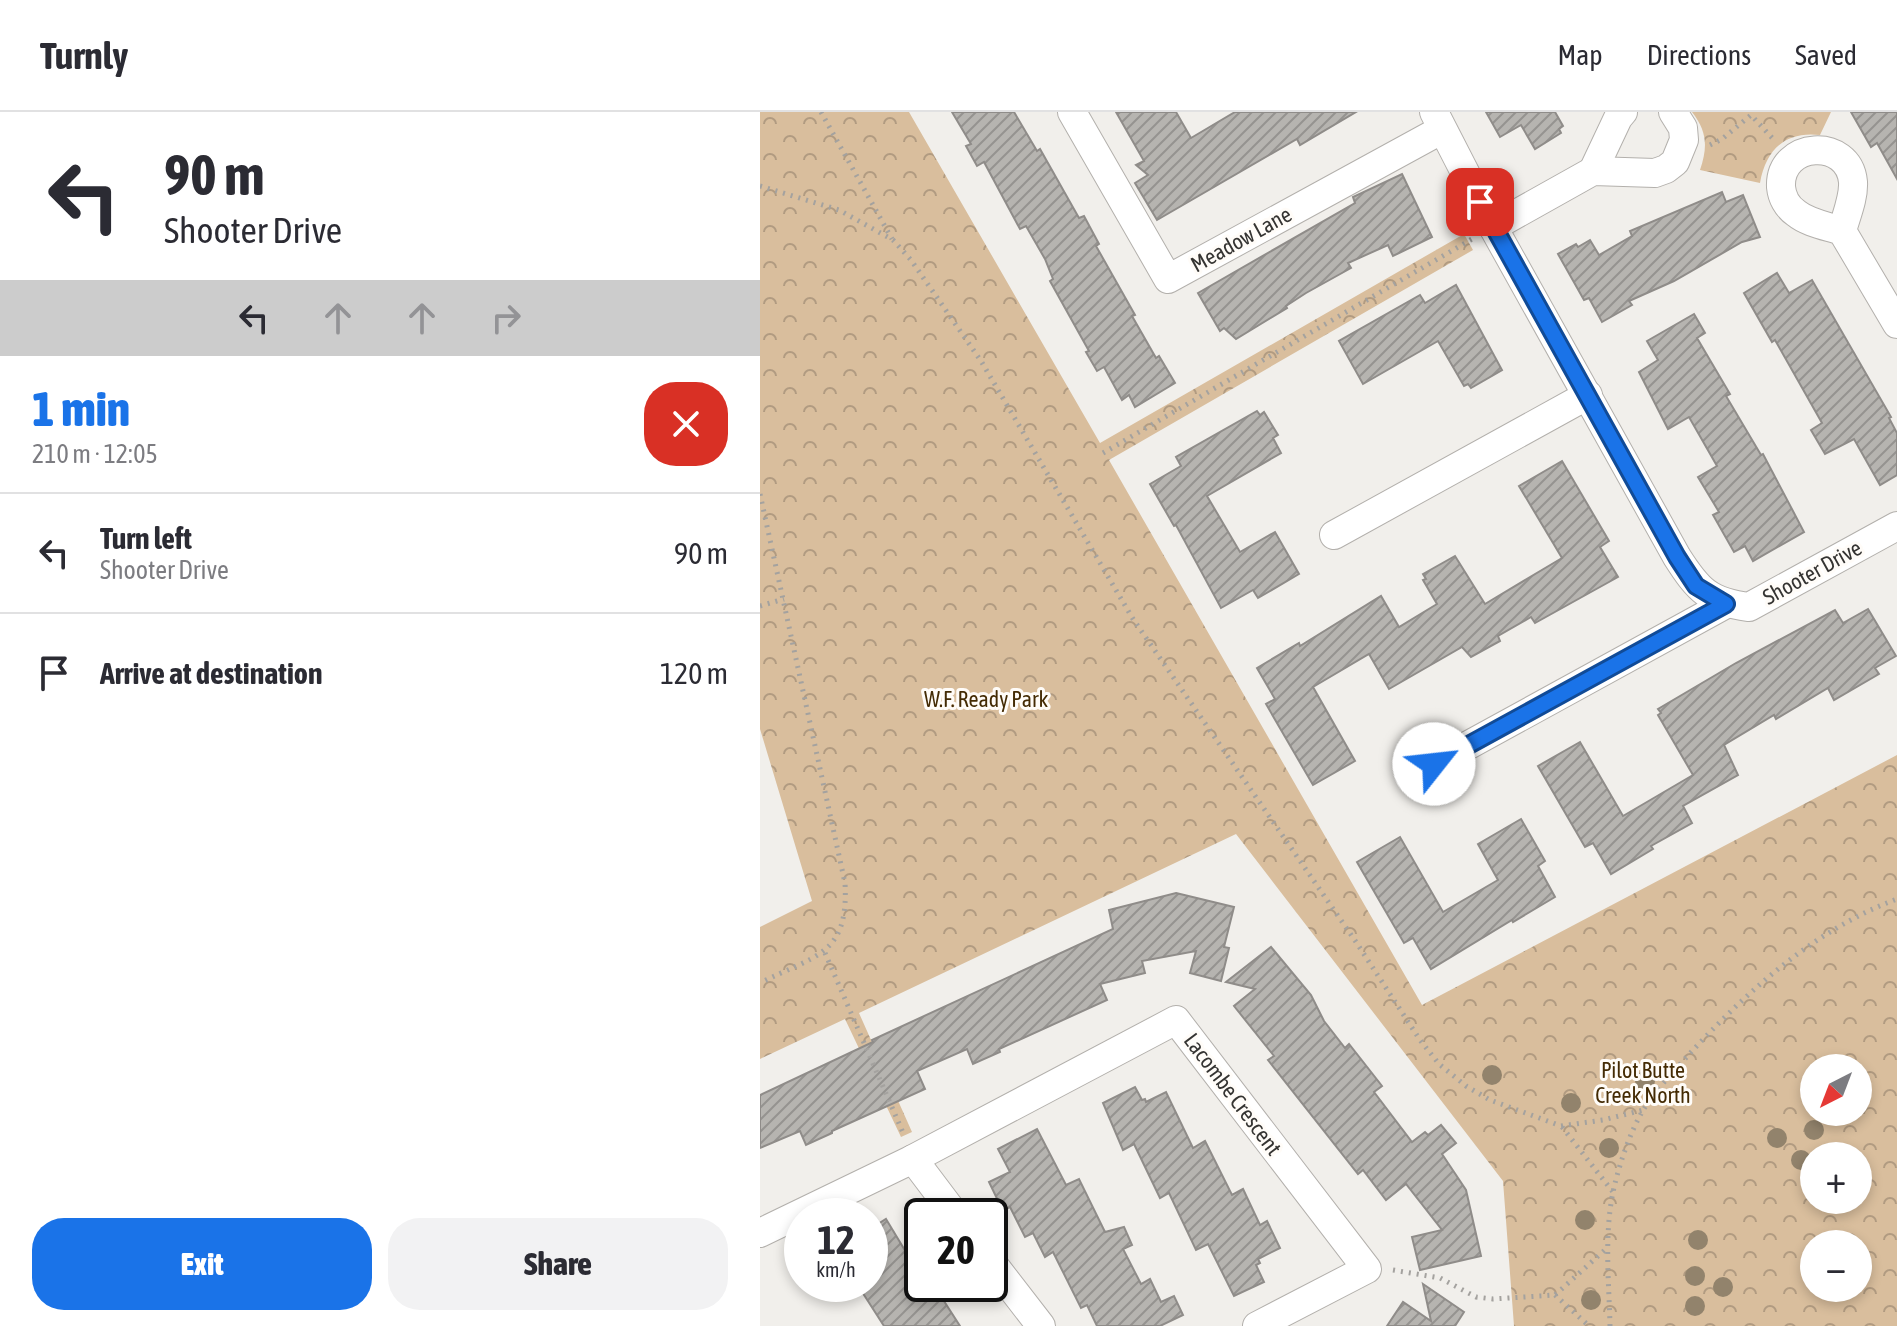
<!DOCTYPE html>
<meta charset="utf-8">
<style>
body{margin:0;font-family:"Asap Condensed",sans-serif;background:#f2f2f3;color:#2b2b33;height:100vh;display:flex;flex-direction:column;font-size:30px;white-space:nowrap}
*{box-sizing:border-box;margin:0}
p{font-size:26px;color:#7c7c81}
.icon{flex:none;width:44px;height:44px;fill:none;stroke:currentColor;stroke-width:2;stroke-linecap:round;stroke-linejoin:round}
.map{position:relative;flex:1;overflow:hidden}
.panel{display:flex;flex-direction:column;background:#fff;width:760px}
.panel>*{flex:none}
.hud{background:#fff;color:#2b2b33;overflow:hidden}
.needle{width:52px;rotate:222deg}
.tools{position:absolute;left:1040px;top:942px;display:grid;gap:16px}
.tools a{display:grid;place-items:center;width:72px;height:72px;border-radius:50%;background:#fff;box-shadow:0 4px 12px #0003;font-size:40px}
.speed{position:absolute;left:24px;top:1086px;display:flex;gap:16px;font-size:40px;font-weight:700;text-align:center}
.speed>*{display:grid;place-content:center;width:104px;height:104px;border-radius:50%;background:#fff;box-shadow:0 4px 12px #0003;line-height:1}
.speed small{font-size:20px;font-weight:400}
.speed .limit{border:4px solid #111;border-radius:12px;background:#fff;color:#111}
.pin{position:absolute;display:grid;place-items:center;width:68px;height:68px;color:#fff;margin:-34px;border-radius:16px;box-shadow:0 4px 12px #0006}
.me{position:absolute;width:88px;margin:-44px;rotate:61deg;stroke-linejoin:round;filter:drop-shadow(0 0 6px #0008)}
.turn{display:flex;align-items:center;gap:28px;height:168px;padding:0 32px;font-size:36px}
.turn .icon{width:104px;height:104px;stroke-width:2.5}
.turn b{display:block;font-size:56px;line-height:68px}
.lanes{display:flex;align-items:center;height:76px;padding:0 32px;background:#0003;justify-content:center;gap:40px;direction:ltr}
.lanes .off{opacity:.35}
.round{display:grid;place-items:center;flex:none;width:84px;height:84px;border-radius:32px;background:#f2f2f3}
.head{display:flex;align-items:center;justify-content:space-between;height:136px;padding:0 32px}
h1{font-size:48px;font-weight:800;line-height:60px;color:#1a73e8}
.primary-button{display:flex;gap:16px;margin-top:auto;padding:16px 32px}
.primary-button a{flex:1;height:92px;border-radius:32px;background:#1a73e8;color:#fff;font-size:32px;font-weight:800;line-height:92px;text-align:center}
.primary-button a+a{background:#f2f2f3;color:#2b2b33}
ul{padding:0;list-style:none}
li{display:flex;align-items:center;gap:24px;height:120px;padding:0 32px;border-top:2px solid #e1e1e2}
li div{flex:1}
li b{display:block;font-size:30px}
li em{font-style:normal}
header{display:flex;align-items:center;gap:48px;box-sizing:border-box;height:112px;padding:0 40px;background:#fff;border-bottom:2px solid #e1e1e2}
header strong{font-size:38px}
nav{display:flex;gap:44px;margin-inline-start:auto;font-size:28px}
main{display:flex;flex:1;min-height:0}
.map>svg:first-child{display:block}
.park{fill:url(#park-crowns);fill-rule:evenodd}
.building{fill:url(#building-hatch);stroke:#8f8c89;stroke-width:2}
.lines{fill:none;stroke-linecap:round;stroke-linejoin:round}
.minor-casing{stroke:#b3b0ac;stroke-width:30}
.path{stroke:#a4a29f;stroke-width:5;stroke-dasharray:2 6;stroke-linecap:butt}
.minor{stroke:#fff;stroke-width:28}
.tree{fill:#92836c}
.route-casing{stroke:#114b97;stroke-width:20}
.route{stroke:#1a73e8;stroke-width:14}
.labels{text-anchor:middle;stroke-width:6;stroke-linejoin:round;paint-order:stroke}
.street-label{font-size:22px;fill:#353432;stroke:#fffcf8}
.park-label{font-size:22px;fill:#442b04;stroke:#fffcf8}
</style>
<header>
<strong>Turnly</strong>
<nav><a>Map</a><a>Directions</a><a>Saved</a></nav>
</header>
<main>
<section class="panel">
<div class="hud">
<div class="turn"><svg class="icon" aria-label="left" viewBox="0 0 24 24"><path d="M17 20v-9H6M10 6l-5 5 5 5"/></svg><div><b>90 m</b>Shooter Drive</div></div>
<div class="lanes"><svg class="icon" aria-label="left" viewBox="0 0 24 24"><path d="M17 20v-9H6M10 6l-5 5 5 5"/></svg><svg class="icon off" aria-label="ahead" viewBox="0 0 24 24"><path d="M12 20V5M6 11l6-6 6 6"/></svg><svg class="icon off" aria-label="ahead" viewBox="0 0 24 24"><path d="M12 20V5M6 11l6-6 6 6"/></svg><svg class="icon off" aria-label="right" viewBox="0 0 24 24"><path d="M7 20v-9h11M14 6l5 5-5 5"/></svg></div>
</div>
<div class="head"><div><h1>1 min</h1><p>210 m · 12:05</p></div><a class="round" style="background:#d93025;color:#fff"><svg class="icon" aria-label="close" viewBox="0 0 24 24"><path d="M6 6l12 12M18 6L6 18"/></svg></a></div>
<ul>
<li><svg class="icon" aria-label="left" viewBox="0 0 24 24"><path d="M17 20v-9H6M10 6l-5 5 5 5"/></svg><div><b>Turn left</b><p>Shooter Drive</p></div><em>90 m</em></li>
<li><svg class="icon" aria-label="arrive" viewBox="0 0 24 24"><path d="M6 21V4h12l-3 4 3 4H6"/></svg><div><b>Arrive at destination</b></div><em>120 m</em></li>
</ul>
<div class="primary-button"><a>Exit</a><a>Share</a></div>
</section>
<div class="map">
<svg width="1137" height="1214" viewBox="0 0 1137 1214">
<defs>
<pattern id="park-crowns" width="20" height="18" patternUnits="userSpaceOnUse" patternTransform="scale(2)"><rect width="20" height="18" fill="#d9be9d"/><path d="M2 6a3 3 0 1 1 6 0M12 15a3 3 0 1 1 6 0" fill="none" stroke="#b19b81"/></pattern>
<pattern id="building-hatch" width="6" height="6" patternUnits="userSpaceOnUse" patternTransform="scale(2)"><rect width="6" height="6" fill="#b6b4b0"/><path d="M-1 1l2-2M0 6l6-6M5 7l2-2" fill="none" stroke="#959390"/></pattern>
</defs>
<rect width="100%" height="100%" fill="#f1efeb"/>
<g class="park">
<path d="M0,0H149L340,331L704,122L713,138L349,348L662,893L1137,643V1214H754L743,1069L476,722L99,901L152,1020L141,1025L85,907L0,947V815L52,789L0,617ZM1054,956H1098V1000H1054ZM1054,1044H1098V1088H1054ZM1054,1132H1098V1176H1054Z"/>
<path d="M932,0H1071L1060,23C1026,19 1006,37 1000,71L940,58C948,35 947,19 932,0Z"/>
</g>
<g class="building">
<polygon points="192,0 254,0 277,39 280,37 319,106 324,104 339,132 336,134 375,203 372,204 396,246 399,244 415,271 375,295 369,283 362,288 344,255 337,259 326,240 329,239 290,169 293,167 285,147 266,114 260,117 224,50 217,54 206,34 211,32"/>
<polygon points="356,0 416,0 431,26 475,0 596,0 540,33 537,27 397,108 375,71 388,63 376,53 384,49"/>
<polygon points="726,0 795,0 803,14 799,17 801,21 775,37 761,13 740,25"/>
<polygon points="1091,0 1137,0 1137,67 1117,31 1111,35"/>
<polygon points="642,62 672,125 633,144 628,133 588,151 591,156 546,181 526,194 527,196 476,227 464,216 460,219 438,181 595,91 593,85"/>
<polygon points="962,80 966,90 983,83 1000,125 982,130 914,169 869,189 872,193 842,210 829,186 824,188 798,142 816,132 818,135 830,128 839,143 872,124 870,119"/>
<polygon points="1017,161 1029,181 1052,168 1131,305 1129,306 1137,321 1137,363 1120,373 1094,327 1065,342 1051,318 1062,311 1015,228 1012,230 984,181"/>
<polygon points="696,173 742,258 711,276 708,272 704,274 678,229 603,272 579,229 660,183 665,191"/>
<polygon points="934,202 945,221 937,226 970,282 966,284 1001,343 1003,342 1044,420 993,449 985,434 974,440 953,403 959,400 938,365 957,354 929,305 908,317 879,260 898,248 887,229"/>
<polygon points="497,299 500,303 504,300 518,323 513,326 521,341 447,384 480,440 515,420 539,462 498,486 493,478 461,496 416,413 414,414 390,372 421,354 416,345"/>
<polygon points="802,349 849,429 840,435 858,465 775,511 771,505 738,524 740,529 711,545 702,535 629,577 609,542 553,575 595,649 553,673 506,592 515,587 497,556 539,531 540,534 621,484 639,515 677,492 663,468 666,467 663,462 695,444 725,492 802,446 759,374"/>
<polygon points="1108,497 1136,544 1115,556 1119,562 1074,588 1068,576 1016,607 1014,603 964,633 978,663 923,694 932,711 891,734 893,737 851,762 833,731 825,735 778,654 820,630 863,704 933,663 898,603 901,601 898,597 976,551 1075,498 1083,511"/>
<polygon points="761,707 785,749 778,754 795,785 753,810 752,808 671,857 653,826 644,831 597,750 640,725 683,800 738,768 718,732"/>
<polygon points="416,781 474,795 464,835 469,836 461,869 430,861 436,839 382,849 385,861 340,872 347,888 239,937 240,940 213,952 207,937 157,959 165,977 72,1019 72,1021 46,1033 40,1019 0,1036 0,983 113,930 112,928 353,817 349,798"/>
<polygon points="511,835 551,883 564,909 585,936 589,932 622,974 614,980 652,1030 665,1020 668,1023 681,1013 696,1031 682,1042 706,1078 721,1144 660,1158 652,1125 682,1118 646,1072 626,1088 603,1058 598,1062 508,948 514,944 474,894 495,877 466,870"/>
<polygon points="375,975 382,988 385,987 386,990 406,980 433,1036 445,1029 472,1083 483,1077 500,1113 507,1109 520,1136 498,1147 500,1151 496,1153 504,1170 474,1184 448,1132 436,1138 409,1081 400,1086 374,1032 363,1038 343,991"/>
<polygon points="277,1017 306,1073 319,1067 345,1120 364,1115 372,1133 363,1137 381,1172 390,1167 401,1190 414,1184 423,1203 400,1214 337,1214 327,1193 321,1196 293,1140 285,1145 273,1121 265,1125 250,1095 243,1099 229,1070 250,1060 238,1037"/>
<polygon points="126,1107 155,1155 162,1150 162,1172 173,1172 200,1214 124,1214 97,1172 110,1172 110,1117"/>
<polygon points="663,1172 704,1200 695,1214 627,1214 643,1190 671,1209"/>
</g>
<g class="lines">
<defs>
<g id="minor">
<polyline points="312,0 408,167 681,18"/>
<path d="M674,0L733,115L917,445C938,478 949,490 989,495L1137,414"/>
<polyline points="833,59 858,6 863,0"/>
<polyline points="733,115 833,59 895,61 906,57 915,50 924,28 923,16 913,0"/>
<path d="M1082,119C1086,104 1094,86 1093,70C1089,25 1019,29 1021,75C1022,85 1027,95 1036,101C1048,111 1067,114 1082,119L1137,212"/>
<polyline points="574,423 828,283"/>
<polyline points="674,652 966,492"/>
<polyline points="153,1047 416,908 607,1157 497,1214"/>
<polyline points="0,1121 153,1047 196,1104"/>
<polyline points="230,1148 281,1214"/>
</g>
</defs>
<use href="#minor" class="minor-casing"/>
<g class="path">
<polyline points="61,0 132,127"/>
<polyline points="950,33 962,27 991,3 1015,29"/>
<polyline points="0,74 79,98 133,128 151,148 221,249 373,507 596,830 660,928 679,952 706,974 730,988 801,1014 843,1008 883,998"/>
<polyline points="343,341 712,127"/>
<path d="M0,382L85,771C89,844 55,843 0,871"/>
<polyline points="0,494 24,487"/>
<polyline points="65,841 144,1023"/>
<polyline points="802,1015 853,1080"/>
<polyline points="633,1158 680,1166 716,1185 733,1187 795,1183 847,1136"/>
<polyline points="795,1183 829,1214"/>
<path d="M850,1214C849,1170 844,1124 853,1080C859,1053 869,1023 882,1000C895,978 916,957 933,938C991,876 1056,817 1137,787"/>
</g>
<use href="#minor" class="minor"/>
</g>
<g class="tree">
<circle cx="732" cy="963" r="10"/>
<circle cx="885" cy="969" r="10"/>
<circle cx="811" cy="991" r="10"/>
<circle cx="1054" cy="1018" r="10"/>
<circle cx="1017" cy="1026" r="10"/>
<circle cx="849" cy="1036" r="10"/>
<circle cx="1041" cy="1048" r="10"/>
<circle cx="825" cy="1108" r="10"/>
<circle cx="938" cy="1128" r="10"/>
<circle cx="935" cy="1164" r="10"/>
<circle cx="963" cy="1175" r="10"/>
<circle cx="831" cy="1188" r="10"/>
<circle cx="935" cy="1194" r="10"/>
</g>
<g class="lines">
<defs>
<polyline id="route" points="674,652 966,492 936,474 917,445 720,90"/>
</defs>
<use href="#route" class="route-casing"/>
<use href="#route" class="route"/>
</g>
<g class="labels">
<g class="street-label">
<text transform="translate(481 127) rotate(-29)" y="8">Meadow Lane</text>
<text transform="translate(1052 460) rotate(-29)" y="8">Shooter Drive</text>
<text transform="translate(473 982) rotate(53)" y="8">Lacombe Crescent</text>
</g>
<g class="park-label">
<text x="226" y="595">W.F. Ready Park</text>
<text x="883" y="966">Pilot Butte<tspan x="883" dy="25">Creek North</tspan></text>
</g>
</g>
</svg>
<div class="tools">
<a><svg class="needle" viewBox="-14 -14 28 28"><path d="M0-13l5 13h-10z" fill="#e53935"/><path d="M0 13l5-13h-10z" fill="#7c7c81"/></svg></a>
<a>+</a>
<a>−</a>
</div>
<div class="speed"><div>12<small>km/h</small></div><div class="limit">20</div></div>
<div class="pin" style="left:720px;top:90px;background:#d93025"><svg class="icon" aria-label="arrive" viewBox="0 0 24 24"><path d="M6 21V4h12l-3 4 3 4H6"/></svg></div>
<svg class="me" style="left:674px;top:652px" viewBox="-20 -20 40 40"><circle r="19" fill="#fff"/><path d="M0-13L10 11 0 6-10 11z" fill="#1a73e8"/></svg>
</div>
</main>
